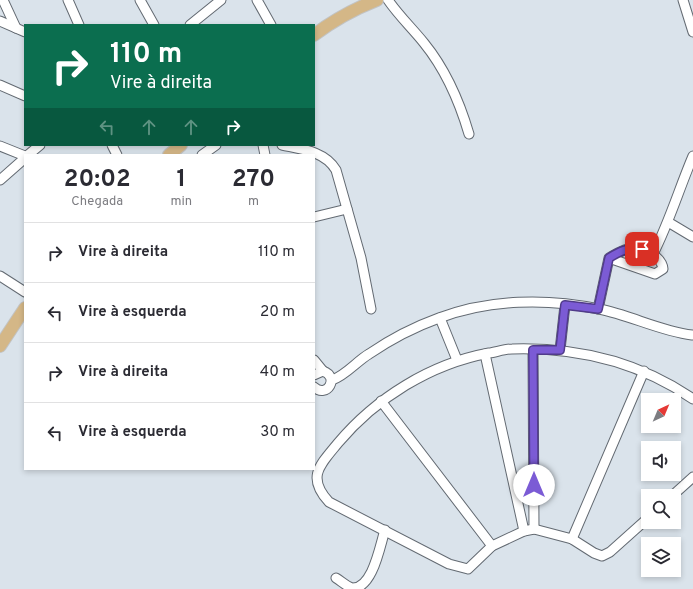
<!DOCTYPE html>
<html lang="pt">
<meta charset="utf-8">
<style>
body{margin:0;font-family:Overpass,sans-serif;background:#f7f7f7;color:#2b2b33;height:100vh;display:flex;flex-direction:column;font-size:15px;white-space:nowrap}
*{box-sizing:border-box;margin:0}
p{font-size:13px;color:#7c7c81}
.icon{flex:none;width:22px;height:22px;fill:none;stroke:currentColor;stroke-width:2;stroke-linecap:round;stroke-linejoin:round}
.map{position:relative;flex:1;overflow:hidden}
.sheet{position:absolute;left:24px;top:154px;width:291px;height:316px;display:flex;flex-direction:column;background:#fff;border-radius:0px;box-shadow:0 2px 6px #0003}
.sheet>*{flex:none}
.top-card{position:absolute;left:24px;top:24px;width:291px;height:122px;border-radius:0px;box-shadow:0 2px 6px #0003;background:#0b6e4f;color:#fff;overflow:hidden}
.needle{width:26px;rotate:44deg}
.tools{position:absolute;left:641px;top:393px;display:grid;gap:8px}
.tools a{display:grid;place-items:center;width:40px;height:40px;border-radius:0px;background:#fff;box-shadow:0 2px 6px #0003;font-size:20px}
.pin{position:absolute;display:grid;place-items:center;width:34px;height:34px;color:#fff;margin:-17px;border-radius:8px;box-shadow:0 2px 6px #0006}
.me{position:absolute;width:44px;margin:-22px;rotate:0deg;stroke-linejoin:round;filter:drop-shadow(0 0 3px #0008)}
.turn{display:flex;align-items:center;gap:14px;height:84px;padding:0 20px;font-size:18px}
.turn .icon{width:52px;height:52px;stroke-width:2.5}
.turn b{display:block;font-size:28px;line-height:34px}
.lanes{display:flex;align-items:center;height:38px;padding:0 20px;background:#0003;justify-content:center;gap:20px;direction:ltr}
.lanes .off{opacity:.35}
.eta{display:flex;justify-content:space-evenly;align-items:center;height:68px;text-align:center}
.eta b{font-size:24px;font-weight:700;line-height:28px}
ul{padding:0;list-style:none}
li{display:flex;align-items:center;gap:12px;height:60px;padding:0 20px;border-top:1px solid #e1e1e2}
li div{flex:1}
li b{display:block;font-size:15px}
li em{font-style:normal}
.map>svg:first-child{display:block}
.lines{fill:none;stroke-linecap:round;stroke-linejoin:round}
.minor-casing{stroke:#636a72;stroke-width:11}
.major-casing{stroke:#c2c3c3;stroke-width:14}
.minor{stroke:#fff;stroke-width:9}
.major{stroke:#d4b787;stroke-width:12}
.route-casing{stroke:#503b8a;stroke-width:10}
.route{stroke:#7b5bd5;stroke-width:7}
</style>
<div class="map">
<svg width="693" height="589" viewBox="0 0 693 589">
<rect width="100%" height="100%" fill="#dae3eb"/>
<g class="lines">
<defs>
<g id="minor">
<polyline points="3,0 16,28"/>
<polyline points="68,0 79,25"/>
<polyline points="140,0 154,25"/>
<polyline points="257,0 271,25"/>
<path d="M388,0C399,16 412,28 424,43C446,70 459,100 469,134"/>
<polyline points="683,0 693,32"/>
<polyline points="0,21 25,32"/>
<polyline points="190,25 221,0"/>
<polyline points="0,85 25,96"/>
<polyline points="112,145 117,155"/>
<polyline points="263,145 265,155"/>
<path d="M282,145C301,149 325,151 336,170L361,258L371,309"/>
<polyline points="0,146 25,156"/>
<polyline points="28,155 40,145"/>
<polyline points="202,155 216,145"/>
<polyline points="0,180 25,158"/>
<polyline points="314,217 347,209"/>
<polyline points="668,222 693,237"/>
<path d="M653,254C669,223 679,189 693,156"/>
<polyline points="0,276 25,292"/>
<path d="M598,309L609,258C616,254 625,248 633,248C645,248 662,257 663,269L655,274L609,258"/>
<polyline points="440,318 457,360"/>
<polyline points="533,350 534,529"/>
<polyline points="560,350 565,305"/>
<polyline points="485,354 524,531"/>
<polyline points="314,360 323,371"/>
<path d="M314,375L323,371C340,377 327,399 314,387"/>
<path d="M332,380C345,376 357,361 369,354C391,339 414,327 439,318C489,299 547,298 599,309C630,315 660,331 692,335"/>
<polyline points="381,401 492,546"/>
<polyline points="672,496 693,477"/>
<path d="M648,518L610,552L602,556L594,553L572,539L534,529L524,531L492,546L468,569L449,564L329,502C306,477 320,465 338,443C376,398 430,364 489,353C496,352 505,349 512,349C577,347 639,362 693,399"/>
<polyline points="572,539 644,371"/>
<path d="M336,578C341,581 346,586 352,588C373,589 380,545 385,530"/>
</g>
<g id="major">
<path d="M314,35C334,20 354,9 377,0"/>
<polyline points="169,155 181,145"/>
<polyline points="0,346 25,308"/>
</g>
</defs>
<use href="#minor" class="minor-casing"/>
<use href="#major" class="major-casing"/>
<use href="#minor" class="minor"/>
<use href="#major" class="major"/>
</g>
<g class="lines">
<defs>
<path id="route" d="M534,485L533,350H560L565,305L598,309L609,258C620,251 629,247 642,249"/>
</defs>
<use href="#route" class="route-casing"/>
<use href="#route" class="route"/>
</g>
</svg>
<div class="tools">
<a><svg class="needle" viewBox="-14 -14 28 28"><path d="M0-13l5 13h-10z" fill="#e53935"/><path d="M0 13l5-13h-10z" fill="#7c7c81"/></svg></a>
<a><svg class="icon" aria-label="sound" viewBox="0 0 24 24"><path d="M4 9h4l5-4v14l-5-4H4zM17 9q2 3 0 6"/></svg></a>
<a><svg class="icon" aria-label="search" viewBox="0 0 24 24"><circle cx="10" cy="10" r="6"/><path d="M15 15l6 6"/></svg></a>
<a><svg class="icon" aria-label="layers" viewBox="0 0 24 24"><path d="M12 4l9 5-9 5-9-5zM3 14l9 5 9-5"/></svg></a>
</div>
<div class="pin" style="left:642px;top:249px;background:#d93025"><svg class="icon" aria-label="arrive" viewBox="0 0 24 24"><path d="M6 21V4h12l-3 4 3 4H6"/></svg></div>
<svg class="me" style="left:534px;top:485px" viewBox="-20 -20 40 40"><circle r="19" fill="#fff"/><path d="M0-13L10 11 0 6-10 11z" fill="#7b5bd5"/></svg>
<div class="top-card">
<div class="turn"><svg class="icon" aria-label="right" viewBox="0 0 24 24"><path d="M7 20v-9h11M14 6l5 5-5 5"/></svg><div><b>110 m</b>Vire à direita</div></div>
<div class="lanes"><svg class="icon off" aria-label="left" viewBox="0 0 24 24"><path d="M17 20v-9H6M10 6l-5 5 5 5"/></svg><svg class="icon off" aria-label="ahead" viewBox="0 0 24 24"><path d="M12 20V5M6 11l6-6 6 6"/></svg><svg class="icon off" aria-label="ahead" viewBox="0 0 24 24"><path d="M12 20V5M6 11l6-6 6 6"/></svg><svg class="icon" aria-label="right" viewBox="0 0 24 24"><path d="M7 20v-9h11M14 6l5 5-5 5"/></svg></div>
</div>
<section class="sheet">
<div class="eta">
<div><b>20:02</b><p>Chegada</p></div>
<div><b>1</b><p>min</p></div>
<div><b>270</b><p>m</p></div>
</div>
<ul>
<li><svg class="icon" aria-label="right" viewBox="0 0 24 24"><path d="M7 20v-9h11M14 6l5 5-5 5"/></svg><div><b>Vire à direita</b></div><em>110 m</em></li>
<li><svg class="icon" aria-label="left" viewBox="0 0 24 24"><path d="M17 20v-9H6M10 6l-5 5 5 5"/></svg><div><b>Vire à esquerda</b></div><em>20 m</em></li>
<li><svg class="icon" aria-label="right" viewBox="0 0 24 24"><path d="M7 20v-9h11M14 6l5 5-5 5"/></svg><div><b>Vire à direita</b></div><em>40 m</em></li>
<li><svg class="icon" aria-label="left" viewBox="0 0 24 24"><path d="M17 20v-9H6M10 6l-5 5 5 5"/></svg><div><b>Vire à esquerda</b></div><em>30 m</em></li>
</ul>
</section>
</div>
